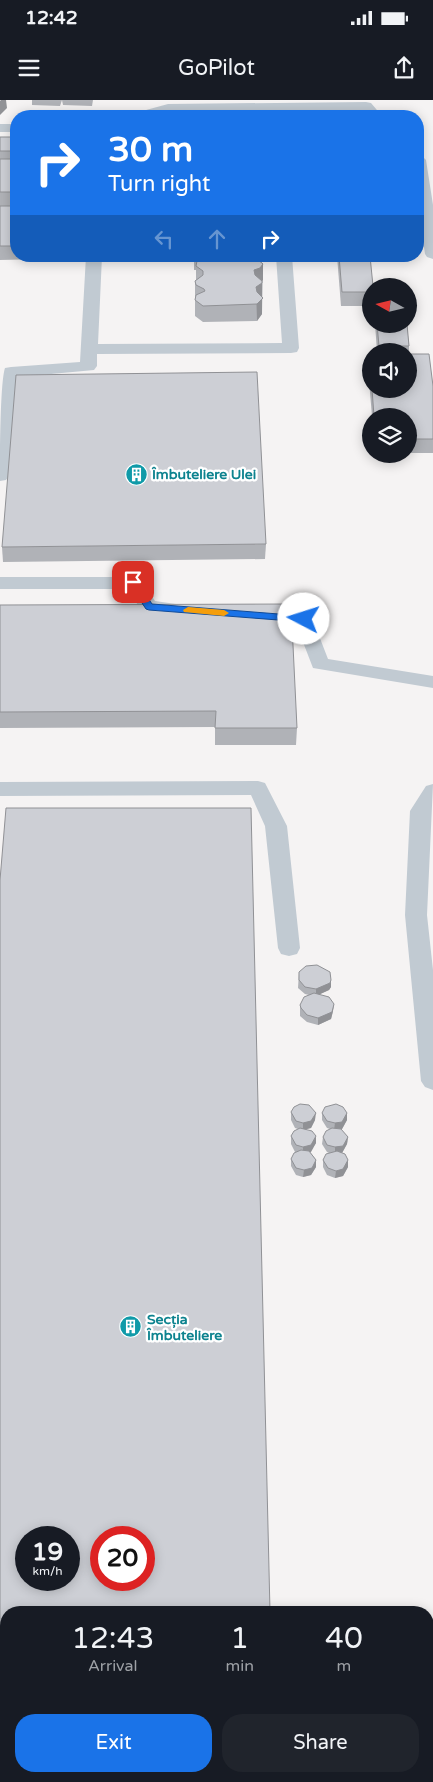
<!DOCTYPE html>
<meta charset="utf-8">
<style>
body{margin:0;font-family:"Varela Round",sans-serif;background:#20242c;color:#f1f3f6;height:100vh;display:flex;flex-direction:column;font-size:19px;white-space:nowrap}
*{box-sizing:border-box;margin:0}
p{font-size:16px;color:#9ea1a6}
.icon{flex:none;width:28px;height:28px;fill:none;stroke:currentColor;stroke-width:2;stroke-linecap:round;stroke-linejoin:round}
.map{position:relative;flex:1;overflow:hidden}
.panel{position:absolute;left:0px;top:1506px;width:434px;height:176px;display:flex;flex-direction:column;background:#171b24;border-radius:20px 20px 0 0;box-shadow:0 2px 12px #0003}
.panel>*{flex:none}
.banner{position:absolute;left:10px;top:10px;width:414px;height:152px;border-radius:20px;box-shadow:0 2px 12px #0003;background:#1a73e8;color:#fff;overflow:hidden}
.needle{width:32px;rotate:278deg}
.tools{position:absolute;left:362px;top:178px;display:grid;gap:10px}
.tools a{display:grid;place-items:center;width:55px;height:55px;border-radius:50%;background:#171b24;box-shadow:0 2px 12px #0003;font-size:25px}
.speed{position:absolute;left:15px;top:1426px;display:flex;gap:10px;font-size:25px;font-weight:700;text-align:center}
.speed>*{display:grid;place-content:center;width:65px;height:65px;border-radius:50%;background:#171b24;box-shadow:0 2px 12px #0003;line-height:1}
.speed small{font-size:12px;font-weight:400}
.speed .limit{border:8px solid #d22;background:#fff;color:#111}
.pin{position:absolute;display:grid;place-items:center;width:42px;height:42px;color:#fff;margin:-21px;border-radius:10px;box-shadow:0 2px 8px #0006}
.me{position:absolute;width:55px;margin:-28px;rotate:275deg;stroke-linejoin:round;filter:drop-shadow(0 0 4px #0008)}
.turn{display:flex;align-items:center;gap:18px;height:105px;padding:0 15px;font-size:22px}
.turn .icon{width:65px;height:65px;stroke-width:2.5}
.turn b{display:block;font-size:35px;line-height:42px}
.lanes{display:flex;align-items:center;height:48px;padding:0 15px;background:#0003;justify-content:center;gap:25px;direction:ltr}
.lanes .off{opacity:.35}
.eta{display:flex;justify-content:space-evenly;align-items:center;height:85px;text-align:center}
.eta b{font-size:30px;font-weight:600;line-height:35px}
.action{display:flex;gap:10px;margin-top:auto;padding:10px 15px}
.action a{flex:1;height:58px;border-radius:20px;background:#1a73e8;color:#fff;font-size:20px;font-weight:600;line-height:58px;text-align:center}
.action a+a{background:#20242c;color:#f1f3f6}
.status{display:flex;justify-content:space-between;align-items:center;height:35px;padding:0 25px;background:#171b24;direction:ltr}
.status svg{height:14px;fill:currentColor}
header{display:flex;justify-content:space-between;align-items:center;height:65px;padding:0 15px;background:#171b24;font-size:22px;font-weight:600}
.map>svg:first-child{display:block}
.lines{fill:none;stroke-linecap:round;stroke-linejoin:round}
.lane{fill:#c1cad2;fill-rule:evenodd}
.wall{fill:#b0b2b7}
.shaded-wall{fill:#909195}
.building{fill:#cdcfd5;stroke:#909195;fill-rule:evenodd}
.route{fill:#1a73e8;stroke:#114b97}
.slow{fill:#f59e0b}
.labels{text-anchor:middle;stroke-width:4.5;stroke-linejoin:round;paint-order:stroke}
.culture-label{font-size:14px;font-weight:bold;fill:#0d838f;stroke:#fff;text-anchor:start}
</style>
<div class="status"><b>12:42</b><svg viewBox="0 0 49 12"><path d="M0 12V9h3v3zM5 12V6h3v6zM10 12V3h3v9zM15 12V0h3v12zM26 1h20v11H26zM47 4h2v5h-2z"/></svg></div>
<header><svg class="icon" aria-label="menu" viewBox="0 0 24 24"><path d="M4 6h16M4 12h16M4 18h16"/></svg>GoPilot<svg class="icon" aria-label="share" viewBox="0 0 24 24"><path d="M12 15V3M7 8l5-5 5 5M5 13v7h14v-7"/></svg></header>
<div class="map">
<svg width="433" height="1682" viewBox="0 0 433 1682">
<rect width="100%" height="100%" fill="#f5f3f3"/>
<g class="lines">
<g class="lane">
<polygon points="366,2 371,3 382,16 367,16 362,10 169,12 155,16 133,16 135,13 168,4"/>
<rect x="0" y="24" width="16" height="8"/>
<polygon points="418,55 423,57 426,60 433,105 433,159 427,157 425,154 418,106"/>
<path d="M86,156H102L98,244L282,243L276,156H292L299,248L297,252L291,253L97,254V266L94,270L19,277L9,376L6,380L0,381C0,360 0,283 5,268L11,267L80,262Z"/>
<polygon points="0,477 133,477 140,479 155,501 183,505 186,509 183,513 176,515 142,511 127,489 0,489"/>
<polygon points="263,510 311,515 328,559 433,576 433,588 313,568 296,524 256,520 253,516 256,512"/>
<polygon points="258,681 265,683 287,726 300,848 297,854 289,856 281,854 278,848 265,726 251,695 0,696 0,682"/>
<polygon points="433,684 427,815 433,870 433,990 425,987 421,981 405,815 410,711 426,686"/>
</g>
</g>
<g class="wall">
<polygon points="32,0 62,0 60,6 32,5"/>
<polygon points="62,0 93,0 92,6 63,5"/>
<rect x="0" y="37" width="16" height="69"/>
<polygon points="0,106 16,106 16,156 44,156 44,159 0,160"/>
<polygon points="194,156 262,156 261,162 263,164 262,214 257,221 203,222 195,216 195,181 196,180 196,170 194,170"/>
<polygon points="337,156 370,156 371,206 341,206"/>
<polygon points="375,224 407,224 409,246 409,254 433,286 433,353 409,353 409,316 372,316 368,269 369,254 371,254 371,289 409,289 409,251 377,251"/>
<polygon points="266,444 265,459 3,462 2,447"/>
<polygon points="0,505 297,628 296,645 215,645 215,627 0,628"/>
<polygon points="0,780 6,1512 6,1666 0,1666"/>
<polygon points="299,872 331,880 331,887 329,890 320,894 333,911 331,919 318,925 307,922 300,916 300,905 309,895 305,894 298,888"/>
<polygon points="291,1012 315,1020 311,1028 306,1029 316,1043 310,1052 316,1060 316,1067 311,1075 303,1077 296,1075 291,1066 291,1059 297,1052 295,1052 291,1044 291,1036 298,1029 295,1028 291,1020"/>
<polygon points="322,1013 347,1013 347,1020 342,1029 340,1029 348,1037 347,1044 342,1053 348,1067 343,1076 335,1078 327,1075 323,1067 323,1060 329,1053 327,1052 322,1044 323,1037 330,1029 327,1028 322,1020"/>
</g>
<g class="shaded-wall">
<polygon points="1,0 6,0 7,8 0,15 0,1"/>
<polygon points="263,164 263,180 260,184 254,187 254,170"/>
<polygon points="262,181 262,214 257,221 256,187"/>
<polygon points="331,880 331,887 329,890 316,896 316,889"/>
<polygon points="334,904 333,911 331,919 318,925 318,918"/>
<polygon points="316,1013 315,1020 311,1028 303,1030 303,1023"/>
<polygon points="347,1013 347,1020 342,1029 334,1030 335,1023"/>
<polygon points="316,1036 316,1043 311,1052 303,1054 303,1047"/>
<polygon points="348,1037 347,1044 342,1053 335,1055 335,1047"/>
<polygon points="316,1060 316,1067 311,1075 303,1077 304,1070"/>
<polygon points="348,1060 348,1067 343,1076 335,1078 336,1071"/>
</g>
<g class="building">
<polygon points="212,13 221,13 226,16 208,16"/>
<rect x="0" y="37" width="16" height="14"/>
<rect x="0" y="59" width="16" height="33"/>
<rect x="0" y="106" width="16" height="40"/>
<polygon points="339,156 370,156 373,186 403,186 371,186 371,192 342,192"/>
<polygon points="202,158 256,158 263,164 260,168 254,170 255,175 262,181 262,183 256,187 257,192 263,198 257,204 203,206 195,200 196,195 205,191 204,189 196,185 195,181 203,175 203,171 196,166 197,161"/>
<polygon points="377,224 407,224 409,246 379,246"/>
<polygon points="369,254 371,254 371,278"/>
<polygon points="409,254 429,254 433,286 433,339 409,339 409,316 374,316 372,289 409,289"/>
<polygon points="257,272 266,444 2,447 16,275"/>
<polygon points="291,504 297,628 215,628 216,611 0,612 0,505"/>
<path d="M6,708H251L270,1512H6V1653H0V780ZM26,1438H69V1480H26ZM101,1438H144V1480H101Z"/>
<polygon points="317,865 330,872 331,880 330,883 316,889 305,887 299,880 299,872 306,866"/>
<polygon points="314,893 329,897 334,904 332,912 318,918 307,915 301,908 300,905 304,897"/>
<polygon points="300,1004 309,1005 316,1013 311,1021 303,1023 296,1021 291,1012 294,1007"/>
<polygon points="336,1004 343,1007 347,1013 342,1022 335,1023 327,1021 322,1013 325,1007"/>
<polygon points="300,1028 312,1031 316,1036 311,1045 303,1047 296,1045 291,1036 294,1031"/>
<polygon points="332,1028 341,1029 348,1037 343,1046 335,1047 327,1045 323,1037 326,1031"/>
<polygon points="301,1050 309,1051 316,1060 312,1068 304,1070 296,1068 291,1059 294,1053"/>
<polygon points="337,1051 345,1054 348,1060 343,1069 336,1071 328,1068 323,1060 326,1054"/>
</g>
<polygon class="route" points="129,480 136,480 152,504 304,516 309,519 304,522 149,510 146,509 128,482"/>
<polygon class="slow" points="188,507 224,510 229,513 224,516 184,512 183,510"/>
<defs>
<symbol id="building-disc" viewBox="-11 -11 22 22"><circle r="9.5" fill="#0f9aa8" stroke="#fff"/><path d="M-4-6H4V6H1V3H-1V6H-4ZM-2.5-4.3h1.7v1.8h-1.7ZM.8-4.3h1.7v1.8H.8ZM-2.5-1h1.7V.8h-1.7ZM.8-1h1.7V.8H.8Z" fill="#fff"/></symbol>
</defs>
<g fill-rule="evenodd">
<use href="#building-disc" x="124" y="362" width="25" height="25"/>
<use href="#building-disc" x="118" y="1214" width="25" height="25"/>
</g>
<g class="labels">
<g class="culture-label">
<text x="152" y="379">Îmbuteliere Ulei</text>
<text x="147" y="1224">Secția<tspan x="147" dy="16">Îmbuteliere</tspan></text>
</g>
</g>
</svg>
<div class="tools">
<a><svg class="needle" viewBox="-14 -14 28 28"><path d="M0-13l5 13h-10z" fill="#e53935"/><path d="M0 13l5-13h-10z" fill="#9ea1a6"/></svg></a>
<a><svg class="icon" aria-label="sound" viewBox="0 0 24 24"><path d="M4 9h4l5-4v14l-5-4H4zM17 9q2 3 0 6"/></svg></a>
<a><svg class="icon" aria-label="layers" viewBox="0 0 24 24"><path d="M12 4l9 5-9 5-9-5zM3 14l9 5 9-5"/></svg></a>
</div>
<div class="speed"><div>19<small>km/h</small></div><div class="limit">20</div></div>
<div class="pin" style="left:133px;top:482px;background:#d93025"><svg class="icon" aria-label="arrive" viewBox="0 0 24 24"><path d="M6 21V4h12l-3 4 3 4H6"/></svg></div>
<svg class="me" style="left:304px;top:519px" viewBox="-20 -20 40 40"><circle r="19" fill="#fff"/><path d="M0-13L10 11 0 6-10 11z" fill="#1a73e8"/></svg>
<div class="banner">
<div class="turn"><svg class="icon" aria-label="right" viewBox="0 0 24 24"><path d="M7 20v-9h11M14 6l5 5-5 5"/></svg><div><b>30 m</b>Turn right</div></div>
<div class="lanes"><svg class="icon off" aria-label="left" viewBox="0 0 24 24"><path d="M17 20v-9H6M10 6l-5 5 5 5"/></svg><svg class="icon off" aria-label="ahead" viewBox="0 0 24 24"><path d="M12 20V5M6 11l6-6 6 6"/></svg><svg class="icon" aria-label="right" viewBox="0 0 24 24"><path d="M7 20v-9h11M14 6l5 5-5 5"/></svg></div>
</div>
<section class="panel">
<div class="eta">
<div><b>12:43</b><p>Arrival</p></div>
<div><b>1</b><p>min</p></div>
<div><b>40</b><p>m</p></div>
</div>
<div class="action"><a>Exit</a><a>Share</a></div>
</section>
</div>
